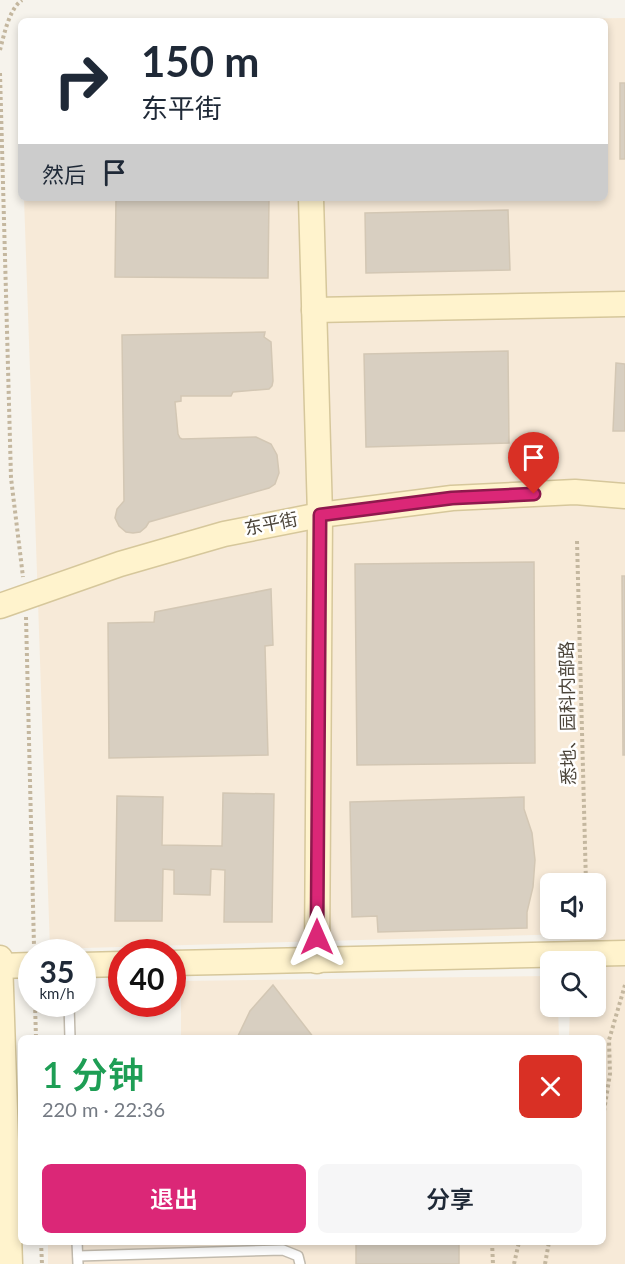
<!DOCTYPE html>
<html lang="zh">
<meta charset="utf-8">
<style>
body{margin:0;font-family:Lato,"Noto Sans SC",sans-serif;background:#f6f6f7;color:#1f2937;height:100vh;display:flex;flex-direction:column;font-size:22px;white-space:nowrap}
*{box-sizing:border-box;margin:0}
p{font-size:20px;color:#747a83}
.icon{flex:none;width:33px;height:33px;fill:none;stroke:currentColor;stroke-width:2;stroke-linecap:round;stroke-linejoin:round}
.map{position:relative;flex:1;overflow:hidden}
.panel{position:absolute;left:18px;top:1035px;width:588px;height:210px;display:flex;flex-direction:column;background:#fff;border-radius:9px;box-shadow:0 3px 9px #0003}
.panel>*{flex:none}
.guide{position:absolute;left:18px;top:18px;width:590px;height:183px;border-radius:9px;box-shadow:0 3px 9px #0003;background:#fff;color:#1f2937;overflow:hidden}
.controls{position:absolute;left:540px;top:873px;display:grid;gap:12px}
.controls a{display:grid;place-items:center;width:66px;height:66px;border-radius:9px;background:#fff;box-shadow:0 3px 9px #0003;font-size:30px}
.speed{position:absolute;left:18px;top:939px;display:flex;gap:12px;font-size:30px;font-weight:700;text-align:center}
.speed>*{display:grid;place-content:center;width:78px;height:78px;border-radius:50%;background:#fff;box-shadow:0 3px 9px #0003;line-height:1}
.speed small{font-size:15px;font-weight:400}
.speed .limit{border:9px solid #d22;background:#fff;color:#111}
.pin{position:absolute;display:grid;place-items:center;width:51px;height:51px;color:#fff;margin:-62px -26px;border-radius:50% 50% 50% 0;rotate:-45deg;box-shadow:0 0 6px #0007}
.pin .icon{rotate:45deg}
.me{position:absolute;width:66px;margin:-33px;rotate:0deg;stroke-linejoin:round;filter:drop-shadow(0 0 4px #0008)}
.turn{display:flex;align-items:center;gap:21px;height:126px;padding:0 24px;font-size:27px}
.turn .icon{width:78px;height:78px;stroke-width:2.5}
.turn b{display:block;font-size:42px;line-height:51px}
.then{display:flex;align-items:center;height:57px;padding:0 24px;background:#0003;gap:12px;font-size:22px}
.round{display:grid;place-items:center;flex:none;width:63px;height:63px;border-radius:9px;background:#f6f6f7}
.overview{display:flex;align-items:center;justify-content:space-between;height:102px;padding:0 24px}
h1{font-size:36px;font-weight:600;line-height:45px;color:#1e9e55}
.button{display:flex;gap:12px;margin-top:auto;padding:12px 24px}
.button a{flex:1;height:69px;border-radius:9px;background:#db2777;color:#fff;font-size:24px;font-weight:600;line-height:69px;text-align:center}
.button a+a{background:#f6f6f7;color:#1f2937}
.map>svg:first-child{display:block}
.commercial{fill:#f7ead8;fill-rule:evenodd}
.building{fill:#d8cfc1;stroke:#d3c7b4;stroke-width:1.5}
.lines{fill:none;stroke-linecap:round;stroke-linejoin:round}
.lane-casing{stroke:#c2bbae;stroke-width:12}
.secondary-casing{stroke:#d6c79b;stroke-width:27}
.path{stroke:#c4b79f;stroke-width:4;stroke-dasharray:3 3;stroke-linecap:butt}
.lane{stroke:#fff;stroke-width:9}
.secondary{stroke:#fff3cd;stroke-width:24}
.route-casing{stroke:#8e194d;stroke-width:15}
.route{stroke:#db2777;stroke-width:10}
.labels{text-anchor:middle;stroke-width:5;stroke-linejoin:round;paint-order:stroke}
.street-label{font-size:18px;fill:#4b4439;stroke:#fff}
</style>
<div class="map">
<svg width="625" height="1264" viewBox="0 0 625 1264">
<rect width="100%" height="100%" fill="#f6f3ec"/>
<g class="commercial">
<path d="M625,18V1264H48V1242H603V1038H569L570,1007L596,1006V962L570,961V934L50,949L24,198H604V21H410ZM550,884H596V928H550Z"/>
<polygon points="550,976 550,1006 558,1007 559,1038 181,1038 181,981"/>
</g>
<g class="building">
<rect x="620" y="83" width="5" height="76"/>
<polygon points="116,198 269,198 268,278 115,277"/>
<polygon points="508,210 510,270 366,273 365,213"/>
<polygon points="265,332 264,337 271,342 273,381 272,386 269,389 233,392 231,396 181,396 181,401 175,402 178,434 180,438 182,439 256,437 271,444 277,455 279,473 275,484 269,488 149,522 146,527 140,532 133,533 126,532 119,526 115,518 117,509 124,501 122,335"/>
<polygon points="508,351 509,443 366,447 364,354"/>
<polygon points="616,363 625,364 625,431 613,431"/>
<polygon points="534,562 535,763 357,765 355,564"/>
<polygon points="622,576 625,576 625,755 623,755"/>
<polygon points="271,589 273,645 265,646 268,755 109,758 108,623 154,622 155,612"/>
<polygon points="223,793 274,794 272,922 224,922 225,870 211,869 210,895 174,894 174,870 163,869 162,921 115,921 117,796 163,797 162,845 222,846"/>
<polygon points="524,797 524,809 532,833 535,860 533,887 527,912 527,928 378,932 377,916 352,917 350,802"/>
<polygon points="273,985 314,1038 237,1038 250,1011"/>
<rect x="356" y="1242" width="103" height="22"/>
</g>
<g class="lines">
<defs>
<g id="lane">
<polyline points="69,1004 70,1038"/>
<polyline points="77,1242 78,1264"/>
<polyline points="78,1256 283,1250 298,1256 300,1264"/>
</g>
<g id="secondary">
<polyline points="311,198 320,515 317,961"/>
<polyline points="314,310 625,304"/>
<polyline points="0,606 120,564 224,534 320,515 452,498 575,492 625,496"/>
<polyline points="0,958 10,1264"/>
<polyline points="172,963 625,953"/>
<polyline points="82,965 122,964"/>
<polyline points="0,966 32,965"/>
</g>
</defs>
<use href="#lane" class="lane-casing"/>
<use href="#secondary" class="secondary-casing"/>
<g class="path">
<path d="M0,50C4,35 9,9 22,0"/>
<polyline points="0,73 11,478 23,577"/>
<polyline points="577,541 586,884"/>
<polyline points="26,617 34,946"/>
<polyline points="35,1004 36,1038"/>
<polyline points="603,1117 610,1074 609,1040 625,985"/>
<polyline points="41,1242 42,1264"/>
<polyline points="492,1242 493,1264"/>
<polyline points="514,1264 519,1242"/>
<polyline points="545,1264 549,1242"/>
</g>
<use href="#lane" class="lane"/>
<use href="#secondary" class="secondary"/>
</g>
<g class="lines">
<defs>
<polyline id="route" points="317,937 320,515 452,498 534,494"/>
</defs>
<use href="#route" class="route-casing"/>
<use href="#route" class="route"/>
</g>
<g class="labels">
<g class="street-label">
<text transform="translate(271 524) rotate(-11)" y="6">东平街</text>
<text transform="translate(568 713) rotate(-91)" y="6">悉地、园科内部路</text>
</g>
</g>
</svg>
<div class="controls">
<a><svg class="icon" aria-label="sound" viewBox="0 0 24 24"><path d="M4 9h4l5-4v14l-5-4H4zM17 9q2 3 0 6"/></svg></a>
<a><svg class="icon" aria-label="search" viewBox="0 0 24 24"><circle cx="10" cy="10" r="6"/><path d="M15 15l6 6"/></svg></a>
</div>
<div class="speed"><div>35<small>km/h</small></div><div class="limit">40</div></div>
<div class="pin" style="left:534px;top:494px;background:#d93025"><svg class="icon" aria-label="arrive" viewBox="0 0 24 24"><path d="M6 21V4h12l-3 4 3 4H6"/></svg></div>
<svg class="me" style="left:317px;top:937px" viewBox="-20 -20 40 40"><path d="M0-17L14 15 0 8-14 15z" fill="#db2777" stroke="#fff" stroke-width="4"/></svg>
<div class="guide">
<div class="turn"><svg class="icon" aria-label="right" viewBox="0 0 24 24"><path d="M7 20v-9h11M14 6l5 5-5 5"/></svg><div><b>150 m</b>东平街</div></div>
<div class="then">然后<svg class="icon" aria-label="arrive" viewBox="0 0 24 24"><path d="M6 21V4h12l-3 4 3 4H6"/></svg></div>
</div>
<section class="panel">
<div class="overview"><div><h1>1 分钟</h1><p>220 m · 22:36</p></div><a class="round" style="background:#d93025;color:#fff"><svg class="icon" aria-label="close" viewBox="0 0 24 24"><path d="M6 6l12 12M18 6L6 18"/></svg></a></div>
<div class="button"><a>退出</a><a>分享</a></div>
</section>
</div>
